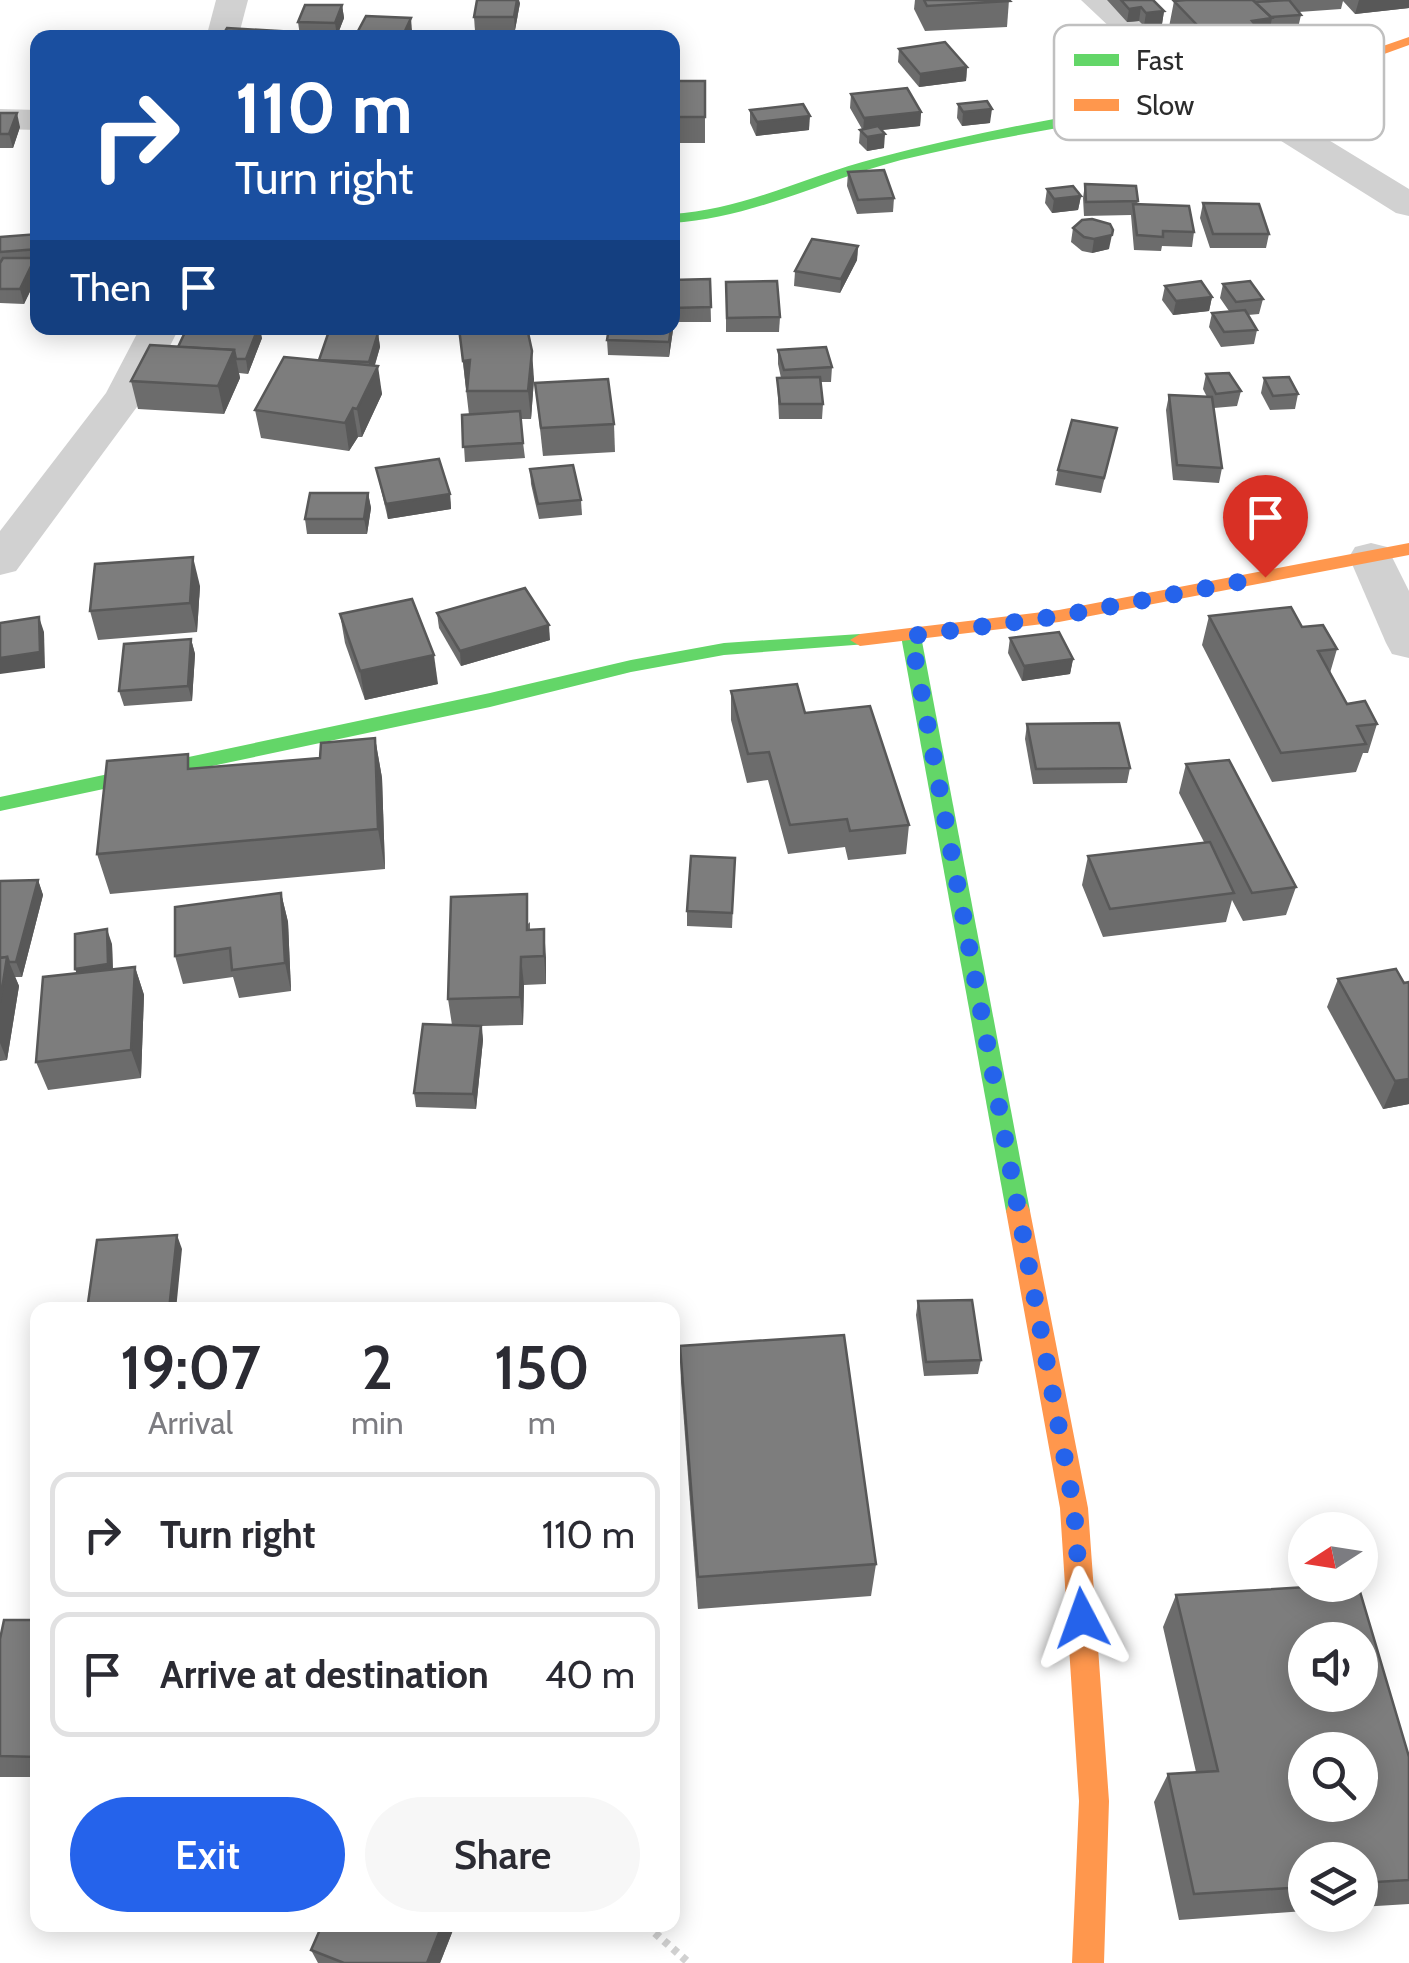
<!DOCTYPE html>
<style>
body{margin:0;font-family:Cabin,sans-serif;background:#f7f7f7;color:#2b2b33;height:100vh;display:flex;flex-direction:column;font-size:38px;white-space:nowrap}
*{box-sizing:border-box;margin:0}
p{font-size:32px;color:#7c7c81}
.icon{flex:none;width:55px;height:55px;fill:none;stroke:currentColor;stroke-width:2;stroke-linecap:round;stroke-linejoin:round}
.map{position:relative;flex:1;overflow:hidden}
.side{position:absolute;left:30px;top:1302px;width:650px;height:630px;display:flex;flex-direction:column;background:#fff;border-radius:20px;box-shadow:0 5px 25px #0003}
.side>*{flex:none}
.hud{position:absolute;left:30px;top:30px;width:650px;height:305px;border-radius:20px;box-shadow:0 5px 25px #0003;background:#1a4fa0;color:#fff;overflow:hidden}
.needle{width:65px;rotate:258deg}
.tools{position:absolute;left:1288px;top:1512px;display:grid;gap:20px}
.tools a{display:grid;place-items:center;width:90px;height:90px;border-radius:50%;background:#fff;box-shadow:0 5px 25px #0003;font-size:50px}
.pin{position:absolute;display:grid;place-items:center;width:85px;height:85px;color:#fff;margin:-102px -42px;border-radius:50% 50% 50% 0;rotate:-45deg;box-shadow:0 0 10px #0007}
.pin .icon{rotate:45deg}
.me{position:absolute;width:110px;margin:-55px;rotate:356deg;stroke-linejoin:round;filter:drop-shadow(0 0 8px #0008)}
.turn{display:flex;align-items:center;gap:35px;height:210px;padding:0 40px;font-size:45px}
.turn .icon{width:130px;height:130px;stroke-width:2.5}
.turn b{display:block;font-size:70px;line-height:85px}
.then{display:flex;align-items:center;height:95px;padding:0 40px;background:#0003;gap:20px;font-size:38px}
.eta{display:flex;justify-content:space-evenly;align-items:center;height:170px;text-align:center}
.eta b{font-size:60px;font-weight:600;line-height:70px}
.primary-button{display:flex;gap:20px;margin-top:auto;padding:20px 40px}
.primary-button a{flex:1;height:115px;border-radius:60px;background:#2563eb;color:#fff;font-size:40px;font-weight:600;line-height:115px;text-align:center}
.primary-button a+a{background:#f7f7f7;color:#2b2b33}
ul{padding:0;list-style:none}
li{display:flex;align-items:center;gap:30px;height:125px;margin:0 20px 15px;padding:0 20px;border:5px solid #e1e1e2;border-radius:20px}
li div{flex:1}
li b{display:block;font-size:38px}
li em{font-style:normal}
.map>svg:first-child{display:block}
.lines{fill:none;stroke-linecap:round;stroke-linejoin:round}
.path{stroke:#d1d1d1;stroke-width:8;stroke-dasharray:6 6;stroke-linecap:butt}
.street{fill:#d1d1d1;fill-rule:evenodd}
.fast{fill:#63d668;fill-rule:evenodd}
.slow{fill:#ff974d;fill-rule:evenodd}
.wall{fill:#6c6c6c}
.shaded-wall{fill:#585858}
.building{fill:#7d7d7d;stroke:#585858;stroke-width:2.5;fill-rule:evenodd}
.route{stroke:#2563eb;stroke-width:18;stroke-dasharray:0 32.4}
.key{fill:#fff;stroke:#c0c0c0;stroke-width:2.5}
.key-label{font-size:28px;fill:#2c2c2c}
</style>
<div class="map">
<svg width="1409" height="1963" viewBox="0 0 1409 1963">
<rect width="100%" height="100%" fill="#fff"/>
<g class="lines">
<polyline class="path" points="646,1925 689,1963"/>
<g class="street">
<polygon points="216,0 248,0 238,38 206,38"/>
<polygon points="1081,0 1116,0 1153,33 1409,189 1409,216 1396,213 1131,47"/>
<polygon points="0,109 38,110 38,130 0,129"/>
<polygon points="140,328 179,328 145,396 16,571 0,575 0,531 106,393"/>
<polygon points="1371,543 1387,547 1409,591 1409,658 1392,654 1386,643 1349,557 1355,547"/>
</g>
<g class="fast">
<path d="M1221,90L1226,91V97C1118,120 1009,133 901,160C824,180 753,218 672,223V214C745,210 808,175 877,158C991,128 1106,109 1221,90Z"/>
<polygon points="911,630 921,636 1030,1211 1027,1218 1018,1221 1009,1218 1006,1211 901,636"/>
<polygon points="860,634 870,640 867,644 724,655 631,672 490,707 0,811 0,797 490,693 631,660 724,643"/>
</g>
<g class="slow">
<polygon points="1409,37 1409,45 1296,86 1221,98 1214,94 1288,79"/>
<polygon points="1409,543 1409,555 1059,622 860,646 850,640 860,634 1059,610"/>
<polygon points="1018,1201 1027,1204 1030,1211 1088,1508 1109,1801 1104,1963 1072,1963 1079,1801 1060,1508 1006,1211 1009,1204"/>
</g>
</g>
<g class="wall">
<polygon points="915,0 1009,0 1007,27 925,31 914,9"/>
<polygon points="1107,0 1153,0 1164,11 1162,24 1144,26 1139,21 1127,22"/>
<polygon points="1184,0 1409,0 1409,8 1355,14 1343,1 1341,9 1299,12 1301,15 1298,28 1270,30 1267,44 1252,46 1251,51 1194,53 1169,27 1174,1"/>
<polygon points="520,3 515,30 475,31 474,17"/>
<polygon points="342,5 344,18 337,36 300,36 298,22"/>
<polygon points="358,31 412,31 409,38 359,38"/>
<polygon points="899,49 967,67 966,81 919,87 898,62"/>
<rect x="672" y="81" width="33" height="62"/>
<polygon points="851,94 921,112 920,126 881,130 884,148 867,151 859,143 860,130 862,129 850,108"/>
<polygon points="958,104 990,123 962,126 957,118"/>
<polygon points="750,110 809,130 756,136 750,123"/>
<polygon points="0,113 20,127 13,148 0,148"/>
<polygon points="848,172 894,198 893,212 857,214 847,186"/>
<polygon points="1085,184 1138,201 1137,204 1194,232 1192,247 1162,246 1161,251 1134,250 1131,215 1084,216 1083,198"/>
<polygon points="1047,189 1081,196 1078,210 1052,213 1045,203"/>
<polygon points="1203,203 1269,234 1266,248 1210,248 1200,218"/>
<polygon points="1082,220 1109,249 1092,253 1082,251 1071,242 1073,228"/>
<polygon points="38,234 38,275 24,304 0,303 0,237"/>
<polygon points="858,246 857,260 840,293 794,286 795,271"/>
<polygon points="710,279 711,322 673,322 673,330 669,357 608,355 607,340 672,328 672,280"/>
<polygon points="726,282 780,317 779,332 726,332"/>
<polygon points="1223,284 1263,299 1259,314 1248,315 1257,330 1254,344 1221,347 1209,327 1212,313 1229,311 1220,298"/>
<polygon points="1165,286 1212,297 1209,311 1173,315 1162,300"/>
<polygon points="459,328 534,379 531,419 520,419 525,458 465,462 462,415 469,415"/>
<polygon points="378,333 380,347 375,365 382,394 362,437 358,437 349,451 261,438 255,410 319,360"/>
<polygon points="262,338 248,374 239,373 240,378 224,414 138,409 131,381 178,346"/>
<polygon points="778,350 832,367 831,382 820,382 823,404 822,419 779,419 777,378 781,378 778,364"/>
<polygon points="1206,374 1241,391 1237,406 1214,408 1222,468 1219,483 1173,480 1166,410 1169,395 1207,397 1203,389"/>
<polygon points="1264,378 1298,394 1295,409 1270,410 1261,393"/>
<polygon points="535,383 614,424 615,452 543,456"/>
<polygon points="1117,428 1101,493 1055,485 1058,470"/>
<polygon points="376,468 450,494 451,509 388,519"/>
<polygon points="530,469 581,500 582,515 539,519 531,484"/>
<polygon points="368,493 371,508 367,534 307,534 305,519"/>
<polygon points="200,586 197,632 98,640 90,611"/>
<polygon points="437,613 550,640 461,666 439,628"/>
<polygon points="340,614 438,684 365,700 345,643"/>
<polygon points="1209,616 1302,627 1337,649 1330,673 1347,704 1377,724 1368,753 1363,753 1356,772 1272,782 1202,645"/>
<polygon points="1010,638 1073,659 1070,674 1022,681 1008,653"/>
<polygon points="191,639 195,654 192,701 124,706 119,691"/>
<polygon points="731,691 805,713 909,825 906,854 848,860 845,847 788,854 768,780 747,783 731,720"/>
<polygon points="1027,724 1130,768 1127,783 1033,784 1025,739"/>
<polygon points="375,738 382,778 385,869 110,894 97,854 192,769 320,758"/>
<polygon points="1186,764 1296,887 1286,915 1243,921 1232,900 1226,922 1103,937 1082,885 1088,856 1204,842 1179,793"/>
<polygon points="735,858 732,928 687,926 687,911"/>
<polygon points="38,880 43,895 22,977 15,977 19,986 7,1060 0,1061 0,881"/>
<polygon points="281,893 288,922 291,991 239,998 233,977 183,984 175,956"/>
<polygon points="530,922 530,930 546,958 546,984 524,985 523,1025 482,1026 483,1040 476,1109 416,1107 414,1093 452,1025 448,999"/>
<polygon points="112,944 113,969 135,967 144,995 141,1078 48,1090 36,1062 77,973 75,969"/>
<polygon points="1338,979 1409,982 1409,1104 1383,1109 1327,1007"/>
<polygon points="918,1301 981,1360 978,1374 924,1376 916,1315"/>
<polygon points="680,1346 876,1564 871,1596 698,1609 681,1382"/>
<polygon points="1176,1595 1409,1757 1409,1904 1360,1907 1360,1860 1305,1860 1305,1911 1179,1920 1154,1802 1168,1774 1196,1772 1163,1627"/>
<polygon points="38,1620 38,1777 0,1777 0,1639"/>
<polygon points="322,1925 455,1925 440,1963 318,1963 311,1950"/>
</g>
<g class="shaded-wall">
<polygon points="517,0 519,0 520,3 515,30 514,17"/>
<polygon points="1359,0 1409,0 1409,8 1355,14"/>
<polygon points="342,5 344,18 337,36 335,23"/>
<polygon points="1141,7 1139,21 1127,22 1129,9"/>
<polygon points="1164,11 1162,24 1144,26 1146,13"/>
<polygon points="411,18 412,31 409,38 404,38 404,33"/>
<polygon points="1272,18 1267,44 1252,46 1256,26 1252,21"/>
<polygon points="967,67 966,81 919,87 920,74"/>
<polygon points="992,109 990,123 962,126 963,112"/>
<polygon points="921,112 920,126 863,132 864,118"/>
<polygon points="17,113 20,127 13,148 9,134"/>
<polygon points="810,116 809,130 756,136 757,122"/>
<polygon points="885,134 884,148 867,151 867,137"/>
<polygon points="1081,196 1078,210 1052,213 1054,199"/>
<polygon points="1113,230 1109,249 1092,253 1094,239"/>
<polygon points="858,246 857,260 840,293 841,279"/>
<polygon points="35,258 38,275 24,304 20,289"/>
<polygon points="1212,297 1209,311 1173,315 1176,301"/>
<polygon points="673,316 673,330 669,357 669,342 671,328 672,328"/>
<polygon points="258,328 260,328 262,338 248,374 246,359"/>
<polygon points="378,333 380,347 371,377 369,362"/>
<polygon points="234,350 240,378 224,414 218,386"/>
<polygon points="532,351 534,379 531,419 528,391"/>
<polygon points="470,360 473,388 466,389 463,361"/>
<polygon points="378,366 382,394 362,437 357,409"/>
<polygon points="353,408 358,437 349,451 345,423"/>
<polygon points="368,493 371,508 367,534 364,519"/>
<polygon points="450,494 451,509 388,519 386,504"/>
<polygon points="193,557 200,586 197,632 190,603"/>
<polygon points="39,617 44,632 45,668 0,674 0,658"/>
<polygon points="549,625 550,640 461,666 460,651"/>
<polygon points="191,639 195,654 192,701 188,686"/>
<polygon points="434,655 438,684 365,700 360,671"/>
<polygon points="1073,659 1070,674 1022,681 1024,666"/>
<polygon points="375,738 382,778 385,869 378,829"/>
<polygon points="38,880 43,895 22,977 16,962"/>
<polygon points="281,893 288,922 291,991 285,963"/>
<polygon points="107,929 112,944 113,979 81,984 75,969"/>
<polygon points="544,929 546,958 546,984 544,956"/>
<polygon points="7,957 19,986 7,1060 0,1043 0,1002"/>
<polygon points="521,957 524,985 523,1025 520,997"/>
<polygon points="135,967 144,995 141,1078 131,1050"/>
<polygon points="481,1026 483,1040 476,1109 473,1094"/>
<polygon points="1409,1079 1409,1104 1383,1109 1395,1081"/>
<polygon points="177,1235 182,1249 176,1310 169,1310"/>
<polygon points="442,1925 455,1925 440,1963 427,1963"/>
</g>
<g class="building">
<polygon points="477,0 517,0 514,17 474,17"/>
<polygon points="924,0 1009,0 1010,1 927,6"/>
<polygon points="1121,0 1153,0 1164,11 1146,13 1141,7 1129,9"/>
<polygon points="1186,0 1253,0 1272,18 1252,21 1256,26 1199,27 1174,1"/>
<polygon points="1289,0 1301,15 1271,17 1255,2"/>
<polygon points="305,5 342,5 335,23 298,22"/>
<polygon points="366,16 411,18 404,33 358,31"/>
<polygon points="227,28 294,32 291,38 221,38"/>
<polygon points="945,42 967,67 920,74 899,49"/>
<rect x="672" y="81" width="33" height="36"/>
<polygon points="907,88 921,112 864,118 851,94"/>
<polygon points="987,101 992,109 963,112 958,104"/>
<polygon points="803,104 810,116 757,122 750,110"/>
<polygon points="0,113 17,113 9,134 0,134"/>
<polygon points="878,126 885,134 867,137 860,130"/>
<polygon points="884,170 894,198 858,200 848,172"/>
<polygon points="1085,184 1136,186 1138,201 1086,202"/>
<polygon points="1073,186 1081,196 1054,199 1047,189"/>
<polygon points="1203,203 1259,204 1269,234 1213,234"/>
<polygon points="1133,204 1189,206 1194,232 1163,231 1163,237 1137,235"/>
<polygon points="1092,219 1110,224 1113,230 1112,235 1094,239 1084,237 1073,228 1082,220"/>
<polygon points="38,234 38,249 0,252 0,237"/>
<polygon points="812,239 858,246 841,279 795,271"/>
<polygon points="3,258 35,258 20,289 0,289 0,263"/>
<polygon points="710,279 711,307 672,308 672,280"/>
<polygon points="777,281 780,317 727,318 726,282"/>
<polygon points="1201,281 1212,297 1176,301 1165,286"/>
<polygon points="1250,281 1263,299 1236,302 1223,284"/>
<polygon points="1245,310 1257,330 1224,332 1212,313"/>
<polygon points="187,328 258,328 246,359 236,359 234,350 178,347"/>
<polygon points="459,328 527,328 532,351 528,391 467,391 470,360 463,361"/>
<polygon points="609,328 671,328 669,342 607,340"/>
<polygon points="329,331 378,333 369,362 319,360"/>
<polygon points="150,345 234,350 218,386 131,381"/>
<polygon points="826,347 832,367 784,370 778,350"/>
<polygon points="284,357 378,366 357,409 353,408 345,423 255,410"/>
<polygon points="1229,373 1241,391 1216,394 1206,374"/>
<polygon points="820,377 823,404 780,404 777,378"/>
<polygon points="1289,377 1298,394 1273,396 1264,378"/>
<polygon points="608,379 614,424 541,428 535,383"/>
<polygon points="1169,395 1212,397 1222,468 1177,465"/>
<polygon points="520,411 523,443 463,447 462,415"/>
<polygon points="1072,420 1117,428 1104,478 1058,470"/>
<polygon points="439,459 450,494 386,504 376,468"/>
<polygon points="573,465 581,500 538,504 530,469"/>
<polygon points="310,493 368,493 364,519 305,519"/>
<polygon points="193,557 190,603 90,611 95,564"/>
<polygon points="525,588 549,625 460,651 437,613"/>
<polygon points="412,599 434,655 360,671 340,614"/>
<polygon points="1291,607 1302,627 1323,625 1337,649 1318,651 1347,704 1365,701 1377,724 1357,726 1366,744 1281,753 1209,616"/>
<polygon points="39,617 40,652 0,658 0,623"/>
<polygon points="1059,632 1073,659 1024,666 1010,638"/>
<polygon points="191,639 188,686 119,691 124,644"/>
<polygon points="797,684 805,713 870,706 909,825 850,831 847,819 790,825 769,752 748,754 731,691"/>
<polygon points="1119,723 1130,768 1036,769 1027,724"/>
<polygon points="375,738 378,829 97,854 107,761 188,754 188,769 320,758 321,743"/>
<polygon points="1229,760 1296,887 1252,893 1186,764"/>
<polygon points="1210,842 1234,893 1110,909 1088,856"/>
<polygon points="691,856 735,858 732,913 687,911"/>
<polygon points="38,880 16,962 9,962 7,957 0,958 0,881"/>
<polygon points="281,893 285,963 232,970 230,948 175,956 175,907"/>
<polygon points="527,894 527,930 544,929 544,956 521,957 520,997 448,999 451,897"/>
<polygon points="107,929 108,964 75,969 75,934"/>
<polygon points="7,957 0,1002 0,958"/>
<polygon points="135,967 131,1050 36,1062 43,977"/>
<polygon points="1396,969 1404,983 1409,982 1409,1079 1395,1081 1338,979"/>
<polygon points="423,1024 481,1026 473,1094 414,1093"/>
<polygon points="177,1235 169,1310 87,1310 97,1240"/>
<polygon points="972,1300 981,1360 926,1362 918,1301"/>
<polygon points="844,1335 876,1564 698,1577 680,1346"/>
<path d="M1340,1585H1358L1409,1757V1880L1360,1883V1860H1305V1887L1194,1894L1168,1774L1218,1771L1176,1595ZM1305,1640H1360V1695H1305ZM1305,1750H1360V1805H1305Z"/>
<polygon points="4,1620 38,1620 38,1757 0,1756 0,1639"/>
<polygon points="322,1925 442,1925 427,1963 344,1963 311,1950"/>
</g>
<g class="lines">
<polyline class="route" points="1082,1618 1074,1508 911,636 1060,616 1265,577"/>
</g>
<rect x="1054" y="25" width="330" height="115" rx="15" class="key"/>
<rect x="1074" y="54" width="45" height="12" fill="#63d668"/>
<rect x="1074" y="99" width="45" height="12" fill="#ff974d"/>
<g class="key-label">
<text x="1136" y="70">Fast</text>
<text x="1136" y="115">Slow</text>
</g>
</svg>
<div class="tools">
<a><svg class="needle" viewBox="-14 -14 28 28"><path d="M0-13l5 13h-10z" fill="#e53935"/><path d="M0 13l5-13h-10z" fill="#7c7c81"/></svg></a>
<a><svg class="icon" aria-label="sound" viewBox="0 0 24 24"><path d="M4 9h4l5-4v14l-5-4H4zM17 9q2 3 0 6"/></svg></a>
<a><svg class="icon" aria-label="search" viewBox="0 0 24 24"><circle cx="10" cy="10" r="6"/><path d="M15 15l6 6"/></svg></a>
<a><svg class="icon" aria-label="layers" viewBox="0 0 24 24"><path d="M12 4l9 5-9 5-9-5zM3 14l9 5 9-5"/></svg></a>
</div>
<div class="pin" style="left:1265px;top:577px;background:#d93025"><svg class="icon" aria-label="arrive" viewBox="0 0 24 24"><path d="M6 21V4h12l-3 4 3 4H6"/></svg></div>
<svg class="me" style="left:1082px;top:1618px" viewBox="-20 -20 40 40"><path d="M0-17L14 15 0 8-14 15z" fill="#2563eb" stroke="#fff" stroke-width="4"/></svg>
<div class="hud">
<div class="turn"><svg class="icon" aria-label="right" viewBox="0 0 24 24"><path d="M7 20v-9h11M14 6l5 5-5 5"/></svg><div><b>110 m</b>Turn right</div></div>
<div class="then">Then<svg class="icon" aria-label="arrive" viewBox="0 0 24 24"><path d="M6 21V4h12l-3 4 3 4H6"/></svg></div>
</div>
<section class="side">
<div class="eta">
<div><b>19:07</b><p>Arrival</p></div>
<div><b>2</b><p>min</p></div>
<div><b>150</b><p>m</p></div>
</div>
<ul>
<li><svg class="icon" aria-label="right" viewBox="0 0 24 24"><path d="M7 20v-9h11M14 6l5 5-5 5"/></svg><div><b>Turn right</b></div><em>110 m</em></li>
<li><svg class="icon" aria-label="arrive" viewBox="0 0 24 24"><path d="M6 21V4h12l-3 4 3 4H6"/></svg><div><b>Arrive at destination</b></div><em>40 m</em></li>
</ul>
<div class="primary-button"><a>Exit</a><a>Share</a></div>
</section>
</div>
